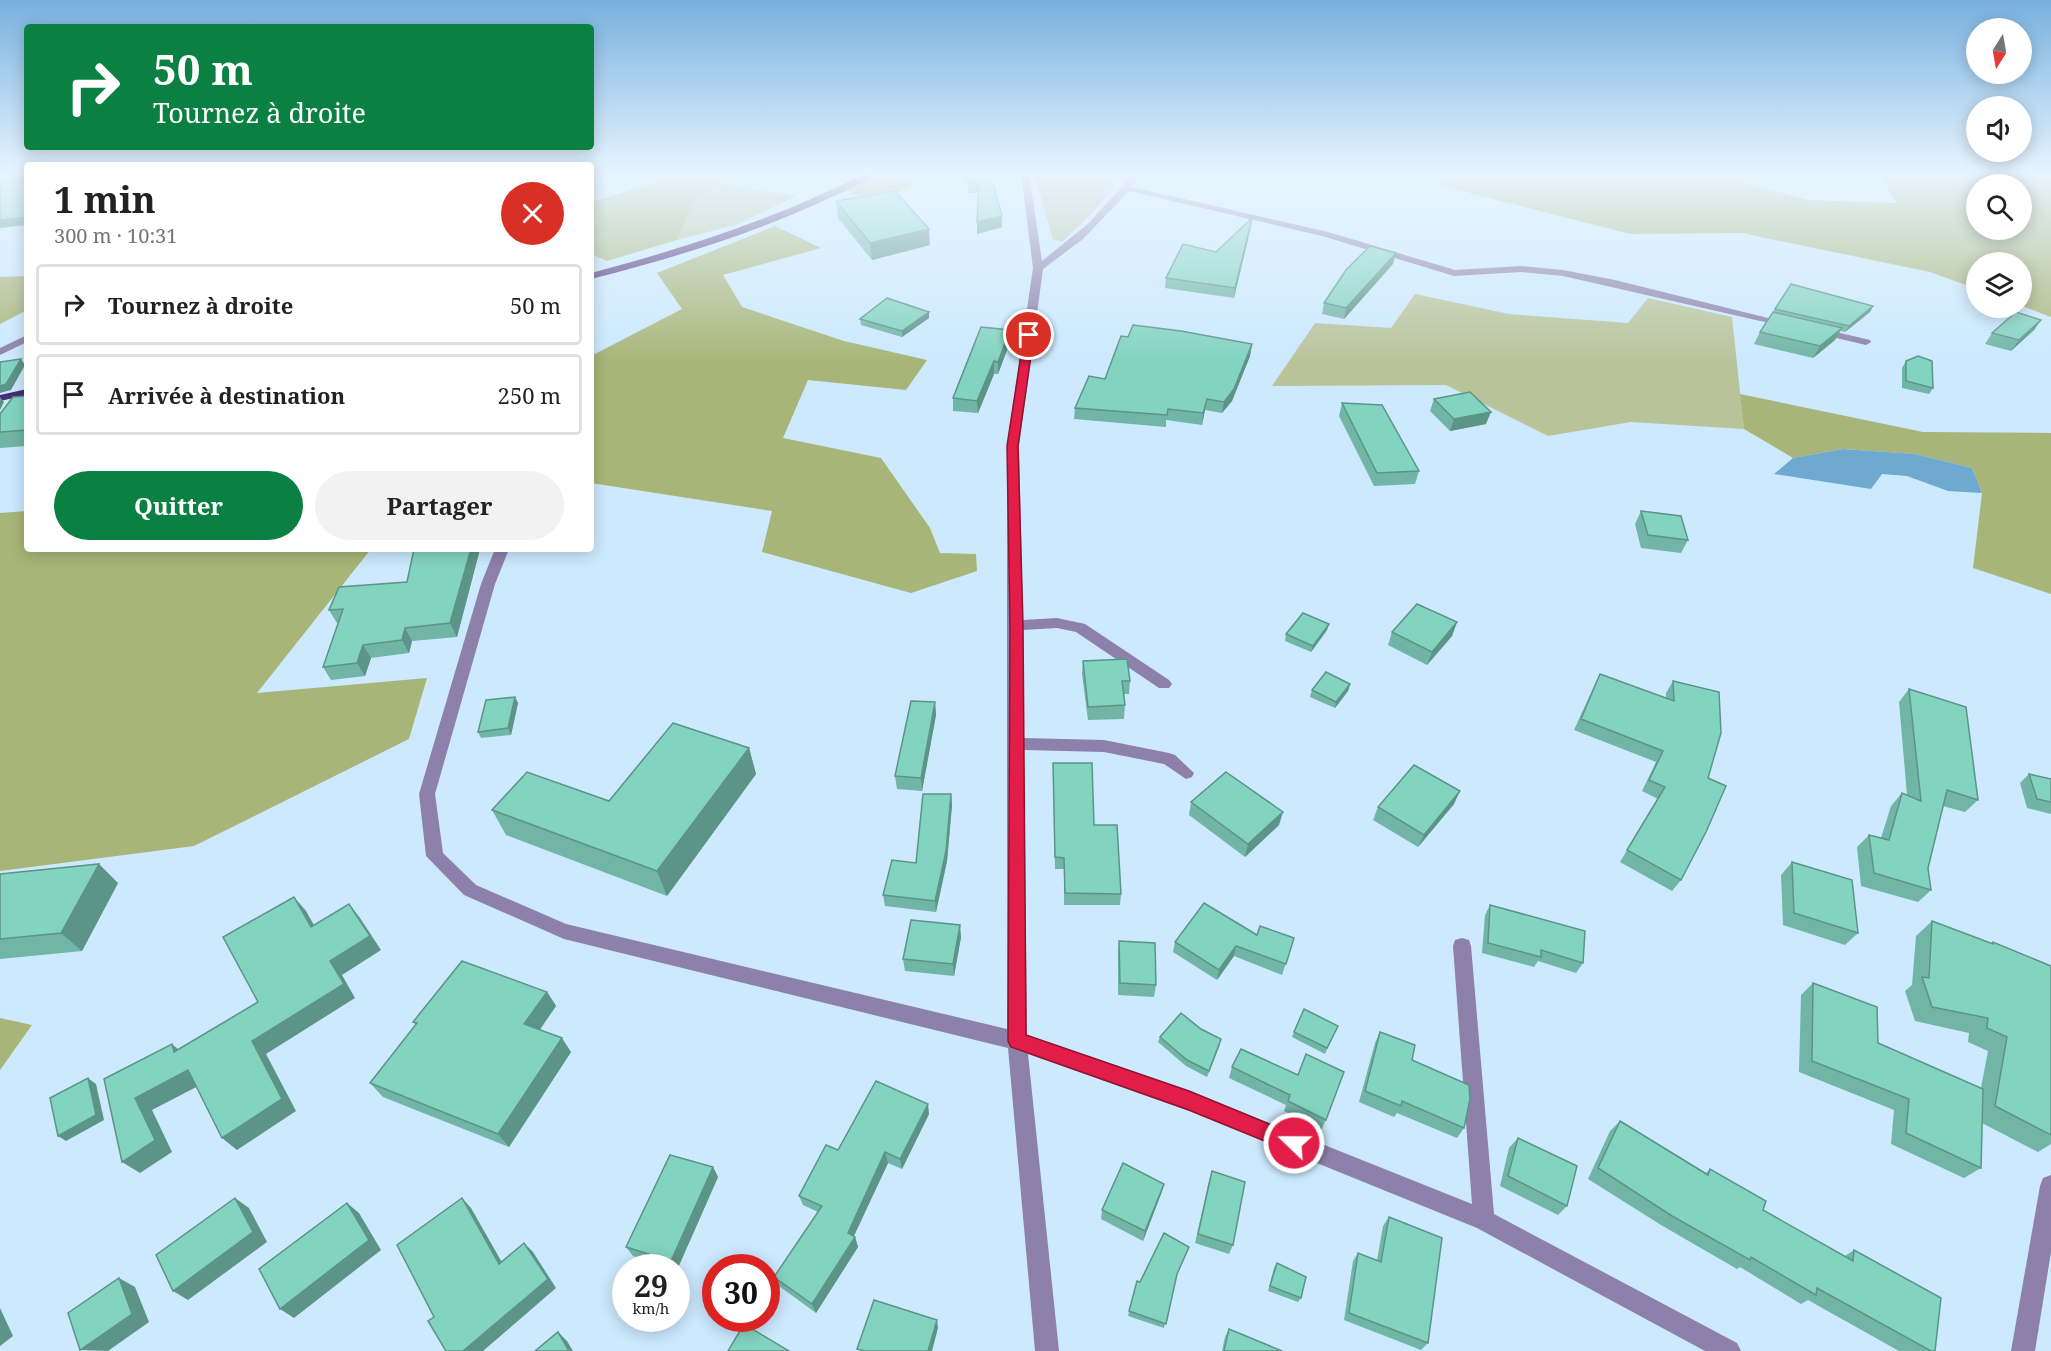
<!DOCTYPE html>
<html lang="fr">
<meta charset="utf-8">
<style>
body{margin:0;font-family:"Noto Serif",serif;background:#f2f2f2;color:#222;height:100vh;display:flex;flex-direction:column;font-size:22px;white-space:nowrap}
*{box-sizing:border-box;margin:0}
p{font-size:20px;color:#767676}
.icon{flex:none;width:33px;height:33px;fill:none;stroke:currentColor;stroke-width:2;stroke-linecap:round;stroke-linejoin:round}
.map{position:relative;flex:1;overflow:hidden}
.details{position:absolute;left:24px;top:162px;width:570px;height:390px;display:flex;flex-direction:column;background:#fff;border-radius:6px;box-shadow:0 3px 15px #0003}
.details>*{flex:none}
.banner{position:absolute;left:24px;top:24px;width:570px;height:126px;border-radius:6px;box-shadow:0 3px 15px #0003;background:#0b8043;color:#fff;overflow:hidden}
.needle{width:39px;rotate:191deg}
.fabs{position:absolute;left:1966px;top:18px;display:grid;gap:12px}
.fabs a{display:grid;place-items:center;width:66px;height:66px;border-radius:50%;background:#fff;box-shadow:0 3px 15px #0003;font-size:30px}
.speed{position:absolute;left:612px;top:1254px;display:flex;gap:12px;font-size:30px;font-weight:700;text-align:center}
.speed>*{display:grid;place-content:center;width:78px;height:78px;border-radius:50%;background:#fff;box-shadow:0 3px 15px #0003;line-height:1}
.speed small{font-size:15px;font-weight:400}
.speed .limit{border:9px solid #d22;background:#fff;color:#111}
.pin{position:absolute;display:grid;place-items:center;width:51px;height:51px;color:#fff;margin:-26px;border:3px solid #fff;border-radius:50%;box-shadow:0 2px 6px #0007}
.me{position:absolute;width:66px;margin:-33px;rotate:292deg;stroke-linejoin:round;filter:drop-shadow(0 0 4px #0008)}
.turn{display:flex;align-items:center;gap:21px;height:126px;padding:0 30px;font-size:27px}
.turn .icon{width:78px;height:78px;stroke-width:2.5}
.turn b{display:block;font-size:42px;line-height:51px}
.round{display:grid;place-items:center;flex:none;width:63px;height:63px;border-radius:32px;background:#f2f2f2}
.headline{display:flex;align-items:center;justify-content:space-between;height:102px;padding:0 30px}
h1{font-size:36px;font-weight:700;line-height:45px}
.primary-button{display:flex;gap:12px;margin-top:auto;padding:12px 30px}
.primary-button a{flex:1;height:69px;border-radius:36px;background:#0b8043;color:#fff;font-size:24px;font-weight:700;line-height:69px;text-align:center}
.primary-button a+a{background:#f2f2f2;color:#222}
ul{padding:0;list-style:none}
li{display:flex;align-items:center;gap:18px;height:81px;margin:0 12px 9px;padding:0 18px;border:3px solid #e0e0e0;border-radius:6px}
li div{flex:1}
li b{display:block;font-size:22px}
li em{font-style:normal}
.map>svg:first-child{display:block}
.green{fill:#b9c39a}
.forest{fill:#a8b578;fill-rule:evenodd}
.water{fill:#6ea9cf}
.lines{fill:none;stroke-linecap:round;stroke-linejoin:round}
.minor{fill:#8d81ab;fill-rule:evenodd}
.major{fill:#492c76;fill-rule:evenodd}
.wall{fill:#71b5a6}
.shaded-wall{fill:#5c9487}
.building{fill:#83d3c1;stroke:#5c9487;stroke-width:1.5}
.route{fill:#e11d48;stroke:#92132f;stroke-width:1.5}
</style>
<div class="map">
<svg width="2051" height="1351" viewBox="0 0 2051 1351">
<rect width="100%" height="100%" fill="#cce9fe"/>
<g class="green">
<polygon points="1034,173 1124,173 1095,210 1062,242 1053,240"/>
<polygon points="724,185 797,196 735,225 677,240 696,198"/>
<polygon points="1415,294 1509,314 1628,323 1648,298 1732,317 1744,429 1631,422 1548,436 1446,385 1272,386 1315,323 1391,328"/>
</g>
<g class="forest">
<polygon points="688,173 702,173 724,185 696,198 677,240 607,261 591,254 591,202"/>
<path d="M878,173H926C900,195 881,208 847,191Z"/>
<path d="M1450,173H1697L1723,177L1808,200L1897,203L1878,173H2051V317L2022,306V262H1977V289L1930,272L1742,233L1630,234L1438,185ZM1977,184H2022V230H1977Z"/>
<polygon points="775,226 821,248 723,275 742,307 844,341 927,360 906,390 808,380 783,438 881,458 930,528 940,553 976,554 977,571 911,593 762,552 772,511 591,483 591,356 682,309 657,273"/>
<polygon points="27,276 27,310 0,324 0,277"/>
<polygon points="1740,394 1923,432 2051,433 2051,594 1973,568 1982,493 1972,468 1915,454 1843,449 1793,458 1744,429"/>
<polygon points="27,511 27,549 371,549 257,693 427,678 409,739 194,846 0,871 0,513"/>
<polygon points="0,1018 32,1025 0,1070"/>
</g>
<polygon class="water" points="1843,449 1915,454 1972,468 1982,493 1948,491 1907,476 1882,474 1871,489 1774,474 1793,458"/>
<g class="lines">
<g class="minor">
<polygon points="1021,173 1029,173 1042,261 1089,223 1134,173 1142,173 1132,187 1328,232 1455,270 1521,266 1563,270 1615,280 1792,324 1787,327 1563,276 1521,272 1454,276 1322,236 1129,191 1083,239 1043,269 1019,446 1023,620 1057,618 1085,624 1169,680 1172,684 1169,688 1159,688 1076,632 1057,628 1023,630 1024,738 1104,740 1169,753 1175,755 1194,773 1192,777 1186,779 1164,764 1104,752 1024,750 1027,1035 1189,1091 1472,1204 1453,946 1455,940 1462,938 1469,940 1471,946 1494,1214 1737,1343 1741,1351 1705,1351 1477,1228 1189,1111 1028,1054 1059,1351 1035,1351 1008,1048 564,939 464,895 426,856 419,794 481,584 495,549 509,549 495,584 435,794 443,853 476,885 566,924 1007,1029 1007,446 1033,268"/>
<polygon points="1819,328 1870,340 1871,342 1866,345 1815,333 1814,331"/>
<polygon points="27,335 27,342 0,355 0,348"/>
<polygon points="2051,1175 2051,1252 2035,1351 2011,1351 2040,1186 2043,1178"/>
</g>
<g class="major">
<path d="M866,173H876C862,185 840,193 823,201C749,235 670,259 591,279V273C686,248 778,218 866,173Z"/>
<polygon points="27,389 27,395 0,401 0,395"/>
</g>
</g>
<g class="wall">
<polygon points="965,173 990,173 1002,227 977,234 978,192 969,193"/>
<polygon points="836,201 930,245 872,260 838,218"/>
<polygon points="1251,227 1234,298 1165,288 1166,278 1216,252"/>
<polygon points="1393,264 1344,319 1322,314 1324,303"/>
<polygon points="1791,284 1873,306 1870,312 1845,332 1840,331 1835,340 1813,358 1754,344 1760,332"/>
<polygon points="929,318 902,337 861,325 860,319"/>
<polygon points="2041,320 2034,330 2011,351 1985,344 1992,333"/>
<polygon points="1010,330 1010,342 998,374 994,374 978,413 953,411 953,398"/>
<polygon points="1252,344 1250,356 1232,401 1222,413 1205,410 1202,425 1166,420 1166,427 1074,419 1075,408 1105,379"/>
<polygon points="1906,361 1933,388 1929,394 1902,388 1902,368"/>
<polygon points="27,396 27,446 0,448 0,414"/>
<polygon points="1434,399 1486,424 1450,431 1430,411"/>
<polygon points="1342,403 1419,471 1415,484 1374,486 1339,416"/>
<polygon points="1641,511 1688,540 1681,553 1641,548 1635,524"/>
<polygon points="414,549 480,549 457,637 412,641 409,653 371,658 365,676 331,680 323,667 338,623 337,623 329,610 407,582"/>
<polygon points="1457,622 1452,636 1427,665 1388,645 1392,632"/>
<polygon points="1329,624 1327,630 1311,652 1285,641 1286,634"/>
<polygon points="1083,661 1130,681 1129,694 1124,694 1125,705 1124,719 1088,720 1082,674"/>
<polygon points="1600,674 1666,698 1666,693 1673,681 1708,778 1681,880 1672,891 1620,862 1658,799 1642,791 1656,762 1574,730 1594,686"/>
<polygon points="1350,684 1348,691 1335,708 1310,697 1312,690"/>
<polygon points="1909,689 1978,800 1965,812 1943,806 1928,868 1931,890 1918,902 1861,886 1857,847 1869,835 1881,838 1891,806 1902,793 1907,795 1899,702"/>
<polygon points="935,702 936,715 922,791 897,789 895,776"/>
<polygon points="518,703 511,735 481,738 478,732"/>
<polygon points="749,748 756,774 667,896 506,835 492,810 609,801"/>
<polygon points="1053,763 1094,825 1121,894 1120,905 1064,905 1064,869 1055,869"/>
<polygon points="2029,774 2051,779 2051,814 2027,808 2020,783"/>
<polygon points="951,794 952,805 947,861 936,912 885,906 883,895 916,863"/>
<polygon points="1191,802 1279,825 1245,857 1189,815"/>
<polygon points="1454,804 1418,847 1373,820 1378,807"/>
<polygon points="1792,862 1858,933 1845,945 1783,925 1781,875"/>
<polygon points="0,874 118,883 82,951 0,959"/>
<polygon points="1490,905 1583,963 1576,973 1538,961 1534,967 1482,953 1485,915"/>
<polygon points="1932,921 1991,943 1993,942 2051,966 2051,1144 2038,1152 1982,1123 1981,1168 1964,1178 1891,1144 1894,1110 1799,1072 1801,995 1813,983 1878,1043 1981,1088 1988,1051 1968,1042 1969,1033 1915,1021 1905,991 1912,985 1916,936"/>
<polygon points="1257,935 1294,938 1282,975 1234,956 1217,980 1173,952 1175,942"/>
<polygon points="961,937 954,976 905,971 903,959"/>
<polygon points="1119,941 1156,985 1154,997 1118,995 1118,953"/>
<polygon points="547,992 556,1006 540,1030 571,1052 509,1147 383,1097 370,1083 416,1025 413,1022"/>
<polygon points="1338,1026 1325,1054 1292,1037 1294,1032"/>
<polygon points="1380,1032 1412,1060 1464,1128 1457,1138 1397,1113 1394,1117 1359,1102 1375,1043"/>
<polygon points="1160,1037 1220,1045 1207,1077 1186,1066 1158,1042"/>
<polygon points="1241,1049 1326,1120 1321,1130 1284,1111 1286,1105 1229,1078 1232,1067"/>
<polygon points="929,1114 902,1169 888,1163 854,1236 855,1237 858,1247 816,1313 779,1286 774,1277 818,1212 803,1205 799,1196 838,1150"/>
<polygon points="1620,1121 1706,1173 1710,1169 1763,1210 1845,1256 1854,1250 1935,1351 1899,1351 1808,1300 1801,1304 1740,1267 1737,1269 1661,1225 1588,1179 1610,1131"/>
<polygon points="1518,1138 1567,1206 1558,1215 1500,1186 1509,1148"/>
<polygon points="713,1167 718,1177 677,1270 676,1268 670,1268 633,1256 626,1247"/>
<polygon points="1212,1171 1233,1245 1229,1254 1195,1243 1209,1181"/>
<polygon points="1164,1184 1161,1194 1143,1241 1101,1219 1102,1210"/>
<polygon points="1389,1217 1428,1343 1421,1350 1344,1320 1353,1261 1358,1253 1377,1260 1383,1226"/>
<polygon points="1187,1252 1176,1277 1164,1328 1128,1316 1137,1281 1140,1282"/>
<polygon points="1277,1263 1301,1298 1298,1302 1268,1291 1274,1268"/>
<polygon points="1229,1329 1281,1351 1222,1351 1225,1337"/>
</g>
<g class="shaded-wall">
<polygon points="783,173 796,173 782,179 781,174"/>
<polygon points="979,181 979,192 969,193 968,182"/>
<polygon points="1002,216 1002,227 977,234 977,222"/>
<polygon points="27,217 27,225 0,228 0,220"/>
<polygon points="1252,218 1251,227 1234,298 1235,288"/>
<polygon points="929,229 930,245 872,260 870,243"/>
<polygon points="1396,253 1393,264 1344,319 1346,308"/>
<polygon points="1873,306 1870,312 1845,332 1849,326"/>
<polygon points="929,312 929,318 902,337 902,331"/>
<polygon points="2041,320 2034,330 2011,351 2019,340"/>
<polygon points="1842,328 1835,340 1813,358 1820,346"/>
<polygon points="1010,330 1010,342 998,374 998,362"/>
<polygon points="1252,344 1250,356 1232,401 1222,413 1224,402"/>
<polygon points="21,359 25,365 11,390 0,393 0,386"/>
<polygon points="994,361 994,374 978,413 977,401"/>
<polygon points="0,397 4,402 0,410"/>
<polygon points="1207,399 1205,410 1202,425 1203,413"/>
<polygon points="1491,412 1486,424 1450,431 1454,419"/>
<polygon points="471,549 480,549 457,637 450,623"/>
<polygon points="1457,622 1452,636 1427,665 1432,652"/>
<polygon points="1329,624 1327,630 1311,652 1313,646"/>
<polygon points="405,628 412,641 409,653 402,640"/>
<polygon points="363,645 371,658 365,676 357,663"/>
<polygon points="1350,684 1348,691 1335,708 1336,702"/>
<polygon points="515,697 518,703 511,735 508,728"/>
<polygon points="935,702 936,715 922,791 921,778"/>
<polygon points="749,748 756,774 667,896 657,871"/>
<polygon points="1460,791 1454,804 1418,847 1424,835"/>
<polygon points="951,794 952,805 947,861 936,912 935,901"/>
<polygon points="1283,812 1279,825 1245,857 1248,844"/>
<polygon points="99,864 118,883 82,951 61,933"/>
<polygon points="294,897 306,911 323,941 311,927"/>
<polygon points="349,904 360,918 381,950 342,975 355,998 266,1054 296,1111 237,1150 222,1138 252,1041 330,961"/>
<polygon points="960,925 961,937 954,976 953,964"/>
<polygon points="1236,946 1234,956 1217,980 1219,970"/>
<polygon points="547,992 556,1006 533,1038 524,1024"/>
<polygon points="562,1038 571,1052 509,1147 498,1134"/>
<polygon points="172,1044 187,1057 174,1052"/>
<polygon points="188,1070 204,1083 152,1110 172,1152 140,1173 122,1162 135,1098"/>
<polygon points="88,1078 96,1084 104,1120 66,1141 58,1136"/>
<polygon points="928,1104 929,1114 902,1169 900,1159"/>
<polygon points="885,1152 888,1163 851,1242 848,1233"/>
<polygon points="713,1167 718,1177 677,1270 671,1261"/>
<polygon points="1164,1184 1161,1194 1143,1241 1145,1231"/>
<polygon points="235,1198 249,1208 267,1242 188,1300 173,1291"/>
<polygon points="462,1198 471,1208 508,1273 499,1264"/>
<polygon points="347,1203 359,1213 381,1250 294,1318 280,1309"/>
<polygon points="855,1237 858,1247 816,1313 812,1304"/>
<polygon points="524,1243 533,1252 556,1288 483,1351 463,1351"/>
<polygon points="119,1278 135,1287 149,1322 108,1351 80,1350"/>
<polygon points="0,1308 13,1336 0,1346"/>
<polygon points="937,1320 938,1328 932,1351 928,1351"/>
<polygon points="558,1332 567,1341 573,1351 569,1351"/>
</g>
<g class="building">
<polygon points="0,173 27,173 27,217 0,220"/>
<polygon points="967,173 990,173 1002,216 977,222 979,181 968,182"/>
<polygon points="895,191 929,229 870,243 836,201"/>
<polygon points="1252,218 1235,288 1166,278 1183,244 1216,252"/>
<polygon points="1370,246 1396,253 1346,308 1324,303 1346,270"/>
<polygon points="1791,284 1873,306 1849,326 1775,309"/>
<polygon points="887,298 929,312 902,331 860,319"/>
<polygon points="1773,312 1842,328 1820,346 1760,332"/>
<polygon points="2016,312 2041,320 2019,340 1992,333"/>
<polygon points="1133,325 1181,331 1252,344 1234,389 1224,402 1207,399 1203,413 1168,409 1167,415 1075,408 1089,376 1105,379 1121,336 1128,337"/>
<polygon points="981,327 1010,330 998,362 994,361 977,401 953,398"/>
<polygon points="1918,356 1932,361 1933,388 1906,381 1906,361"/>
<polygon points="21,359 6,384 0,386 0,362"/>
<polygon points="1470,392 1491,412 1454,419 1434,399"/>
<polygon points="27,396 27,430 0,432 0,414 13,397"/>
<polygon points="1342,403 1382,405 1419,471 1377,473"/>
<polygon points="1641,511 1681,516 1688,540 1648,535"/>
<polygon points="414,549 471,549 450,623 405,628 402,640 363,645 357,663 323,667 343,609 329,610 339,587 407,582"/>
<polygon points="1417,604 1457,622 1432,652 1392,632"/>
<polygon points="1303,613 1329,624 1313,646 1286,634"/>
<polygon points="1127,659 1130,681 1122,681 1125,705 1088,707 1083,661"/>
<polygon points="1326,672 1350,684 1336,702 1312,690"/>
<polygon points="1600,674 1674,701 1673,681 1719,692 1721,733 1708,778 1726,786 1706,832 1681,880 1627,850 1665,787 1649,780 1663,751 1581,719"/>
<polygon points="1909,689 1966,707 1978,800 1947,790 1928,868 1931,890 1874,873 1869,835 1889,840 1902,793 1921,801"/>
<polygon points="515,697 508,728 478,732 486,700"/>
<polygon points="911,701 935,702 921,778 895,776"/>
<polygon points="673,723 749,748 657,871 492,810 527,772 609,801"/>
<polygon points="1053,763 1092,763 1094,825 1117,825 1121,894 1065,893 1064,858 1055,857"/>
<polygon points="1414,765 1460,791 1424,835 1378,807"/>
<polygon points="1226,772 1283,812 1248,844 1191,802"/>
<polygon points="2029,774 2051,779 2051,802 2037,799"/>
<polygon points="923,794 951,794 946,851 935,901 883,895 892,860 916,863"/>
<polygon points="1792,862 1852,880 1858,933 1794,913"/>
<polygon points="99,864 61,933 0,939 0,874"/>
<polygon points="294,897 311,927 349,904 370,936 330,961 344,984 252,1041 282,1099 222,1138 188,1070 135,1098 155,1140 122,1162 104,1079 172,1044 174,1052 258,1002 223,937"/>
<polygon points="1204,903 1257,935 1260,926 1294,938 1286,964 1236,946 1219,970 1175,942"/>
<polygon points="1490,905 1585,931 1583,963 1541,950 1541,957 1488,943"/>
<polygon points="911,920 960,925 953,964 903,959"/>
<polygon points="1932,921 1993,944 1993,942 2051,966 2051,1135 1995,1106 2007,1037 1987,1028 1988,1018 1932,1007 1922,977 1929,978"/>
<polygon points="1119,941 1155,943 1156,985 1120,983"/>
<polygon points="462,961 547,992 524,1024 562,1038 498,1134 370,1083 417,1023 413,1022"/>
<polygon points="1813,983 1877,1007 1878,1043 1983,1089 1981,1168 1906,1133 1909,1099 1812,1061"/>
<polygon points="1304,1009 1338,1026 1327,1048 1294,1032"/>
<polygon points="1181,1013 1201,1029 1221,1039 1209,1071 1187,1060 1160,1037"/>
<polygon points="1380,1032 1415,1045 1412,1060 1469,1085 1470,1099 1464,1128 1402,1101 1401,1106 1365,1091"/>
<polygon points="1241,1049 1298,1075 1306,1054 1344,1072 1326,1120 1288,1101 1290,1095 1232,1067"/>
<polygon points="88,1078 96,1115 58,1136 50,1098"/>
<polygon points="876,1081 928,1104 900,1159 885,1152 848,1233 855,1237 812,1304 774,1277 822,1206 799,1196 826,1145 838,1150"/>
<polygon points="1620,1121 1708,1175 1710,1169 1766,1201 1763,1210 1853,1261 1854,1250 1941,1298 1935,1351 1931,1351 1817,1288 1816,1295 1751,1257 1750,1260 1672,1216 1598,1168"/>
<polygon points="1518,1138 1577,1166 1567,1206 1508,1176"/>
<polygon points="670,1155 713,1167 671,1261 626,1247"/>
<polygon points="1123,1163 1164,1184 1145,1231 1102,1210"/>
<polygon points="1212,1171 1245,1182 1233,1245 1198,1234"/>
<polygon points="235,1198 253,1232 173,1291 156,1255"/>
<polygon points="462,1198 499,1264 524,1243 548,1279 463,1351 446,1351 428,1321 434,1317 397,1245"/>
<polygon points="347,1203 369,1240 280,1309 259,1269"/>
<polygon points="1389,1217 1442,1238 1428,1343 1349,1313 1358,1253 1381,1262"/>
<polygon points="1164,1233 1189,1247 1177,1274 1166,1324 1129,1311 1137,1281 1140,1282"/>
<polygon points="1277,1263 1306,1277 1301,1298 1270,1286"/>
<polygon points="119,1278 132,1314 80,1350 68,1313"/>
<polygon points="874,1300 937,1320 928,1351 865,1351 857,1349"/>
<polygon points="744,1324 789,1351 728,1351"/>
<polygon points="1229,1329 1282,1351 1224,1351"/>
<polygon points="558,1332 569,1351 535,1351"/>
</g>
<linearGradient id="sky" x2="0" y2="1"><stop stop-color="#77b0de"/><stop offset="0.48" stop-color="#e8f5ff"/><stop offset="1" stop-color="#e8f5ff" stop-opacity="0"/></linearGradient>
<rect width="2051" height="362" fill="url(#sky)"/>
<polygon class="route" points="1029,332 1034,335 1018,446 1023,625 1026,1035 1189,1091 1301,1137 1304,1143 1301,1150 1294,1153 1189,1110 1011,1047 1008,1041 1010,625 1007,446 1024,335"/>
</svg>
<div class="fabs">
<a><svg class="needle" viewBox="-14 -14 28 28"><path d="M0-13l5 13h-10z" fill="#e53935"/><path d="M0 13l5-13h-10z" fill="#767676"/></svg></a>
<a><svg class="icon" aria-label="sound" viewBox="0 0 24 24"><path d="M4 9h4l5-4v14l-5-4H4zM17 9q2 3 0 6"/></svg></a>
<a><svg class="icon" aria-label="search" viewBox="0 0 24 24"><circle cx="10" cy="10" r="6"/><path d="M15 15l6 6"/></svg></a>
<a><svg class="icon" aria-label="layers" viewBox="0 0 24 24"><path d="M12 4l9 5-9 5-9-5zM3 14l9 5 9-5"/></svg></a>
</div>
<div class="speed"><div>29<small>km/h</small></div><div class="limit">30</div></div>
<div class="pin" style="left:1029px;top:335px;background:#d93025"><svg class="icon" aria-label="arrive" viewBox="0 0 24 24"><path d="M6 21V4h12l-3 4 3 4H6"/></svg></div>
<svg class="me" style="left:1294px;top:1143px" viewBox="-20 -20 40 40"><circle r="17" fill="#e11d48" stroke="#fff" stroke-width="3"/><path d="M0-11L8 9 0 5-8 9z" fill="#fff"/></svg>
<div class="banner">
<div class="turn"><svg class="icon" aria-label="right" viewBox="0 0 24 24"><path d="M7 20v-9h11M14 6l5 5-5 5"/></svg><div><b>50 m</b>Tournez à droite</div></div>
</div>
<section class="details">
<div class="headline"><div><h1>1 min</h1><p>300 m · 10:31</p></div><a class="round" style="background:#d93025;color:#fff"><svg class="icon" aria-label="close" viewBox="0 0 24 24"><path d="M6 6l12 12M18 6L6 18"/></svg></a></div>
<ul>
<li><svg class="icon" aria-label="right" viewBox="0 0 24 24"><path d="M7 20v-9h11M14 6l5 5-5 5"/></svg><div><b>Tournez à droite</b></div><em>50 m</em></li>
<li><svg class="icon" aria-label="arrive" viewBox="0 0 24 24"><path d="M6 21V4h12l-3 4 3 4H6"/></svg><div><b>Arrivée à destination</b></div><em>250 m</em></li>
</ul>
<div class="primary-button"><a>Quitter</a><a>Partager</a></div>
</section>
</div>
